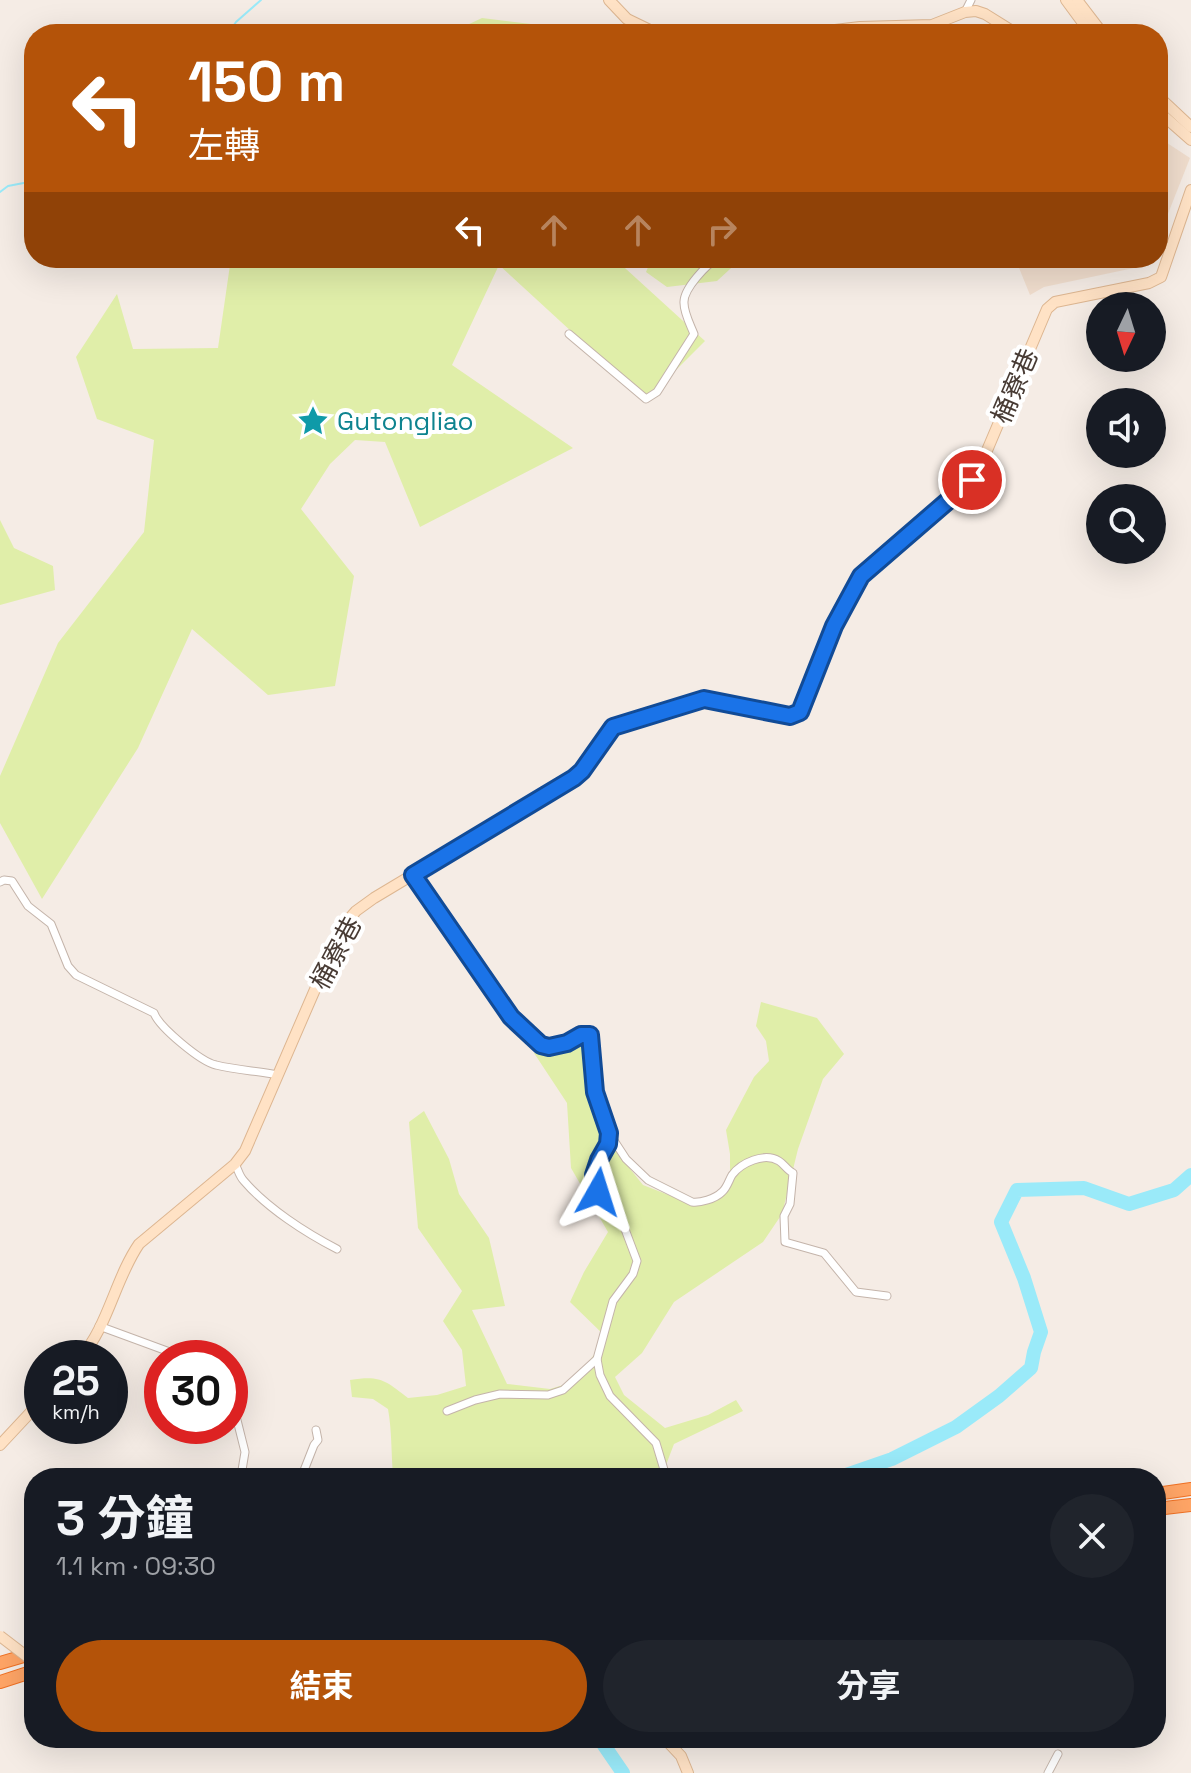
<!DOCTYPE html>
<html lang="zh-TW">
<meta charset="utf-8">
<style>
body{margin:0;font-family:"Space Grotesk","Noto Sans TC",sans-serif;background:#20242c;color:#f1f3f6;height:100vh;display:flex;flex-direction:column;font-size:30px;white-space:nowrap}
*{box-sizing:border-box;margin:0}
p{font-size:26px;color:#9ea1a6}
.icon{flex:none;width:44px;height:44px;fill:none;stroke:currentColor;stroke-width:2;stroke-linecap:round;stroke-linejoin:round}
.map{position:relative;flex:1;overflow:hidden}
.side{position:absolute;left:24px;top:1468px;width:1142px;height:280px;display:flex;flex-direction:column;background:#171b24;border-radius:32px;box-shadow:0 8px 32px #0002}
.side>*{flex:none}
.banner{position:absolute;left:24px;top:24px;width:1144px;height:244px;border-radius:32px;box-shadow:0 8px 32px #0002;background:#b45309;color:#fff;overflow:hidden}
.needle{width:52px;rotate:184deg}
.controls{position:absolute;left:1086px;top:292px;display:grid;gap:16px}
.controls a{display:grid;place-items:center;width:80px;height:80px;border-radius:50%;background:#171b24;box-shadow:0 8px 32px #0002;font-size:40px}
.speed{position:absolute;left:24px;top:1340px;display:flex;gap:16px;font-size:40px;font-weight:700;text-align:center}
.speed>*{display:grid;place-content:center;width:104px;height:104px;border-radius:50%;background:#171b24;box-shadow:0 8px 32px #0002;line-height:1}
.speed small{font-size:20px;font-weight:400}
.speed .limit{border:12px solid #d22;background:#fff;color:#111}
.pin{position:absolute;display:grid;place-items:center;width:68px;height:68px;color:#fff;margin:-34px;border:4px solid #fff;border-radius:50%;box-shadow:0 2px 8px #0007}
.me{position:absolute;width:88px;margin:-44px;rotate:6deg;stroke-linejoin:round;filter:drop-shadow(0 0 6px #0008)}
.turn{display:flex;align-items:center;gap:28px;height:168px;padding:0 32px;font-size:36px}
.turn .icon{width:104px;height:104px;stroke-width:2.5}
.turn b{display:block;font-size:56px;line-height:68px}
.lanes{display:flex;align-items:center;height:76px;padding:0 32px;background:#0003;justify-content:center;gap:40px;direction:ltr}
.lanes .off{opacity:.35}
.round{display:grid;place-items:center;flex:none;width:84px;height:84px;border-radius:42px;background:#20242c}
.head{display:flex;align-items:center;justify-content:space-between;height:136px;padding:0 32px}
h1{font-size:48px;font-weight:700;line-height:60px}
.action{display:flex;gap:16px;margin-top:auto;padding:16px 32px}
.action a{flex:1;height:92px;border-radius:48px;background:#b45309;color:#fff;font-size:32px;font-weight:700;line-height:92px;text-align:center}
.action a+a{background:#20242c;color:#f1f3f6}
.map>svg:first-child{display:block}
.education{fill:#f0ddcd}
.green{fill:#e0eea9}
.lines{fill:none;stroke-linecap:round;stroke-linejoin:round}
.stream{stroke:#9aeaf9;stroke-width:2}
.river{stroke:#9aeaf9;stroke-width:14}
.street-casing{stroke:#c4b4aa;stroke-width:9}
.secondary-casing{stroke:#ddb691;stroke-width:12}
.highway-casing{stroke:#f07124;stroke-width:14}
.street{stroke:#fff;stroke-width:7}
.secondary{stroke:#ffe2c5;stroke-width:10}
.highway{stroke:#ffa566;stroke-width:12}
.secondary-bridge-casing{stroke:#ddb691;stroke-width:12;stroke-linecap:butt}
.secondary-bridge{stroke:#ffe2c5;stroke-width:10}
.route-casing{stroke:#114b97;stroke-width:20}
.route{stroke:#1a73e8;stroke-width:14}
.labels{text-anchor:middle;stroke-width:8;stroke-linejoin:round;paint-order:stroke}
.street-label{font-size:26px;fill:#483b34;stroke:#fff}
.culture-label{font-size:26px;fill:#0d838f;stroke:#fff;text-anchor:start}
</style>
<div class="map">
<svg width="1191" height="1773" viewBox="0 0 1191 1773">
<rect width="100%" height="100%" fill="#f5ece5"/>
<g class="education">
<polygon points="1158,137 1190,158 1158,239"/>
<polygon points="1015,258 1150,258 1148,265 1044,287 1030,295"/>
</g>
<g class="green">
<polygon points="482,18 581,30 588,34 448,34"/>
<polygon points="231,258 614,258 705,341 646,400 499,265 452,365 573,448 420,527 385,442 355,440 330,464 301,509 354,576 335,686 268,695 192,629 138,748 42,899 0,823 0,776 58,643 144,532 154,440 97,419 76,357 117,294 133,349 218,348"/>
<polygon points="652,258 742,258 717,281 667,287 646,272"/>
<polygon points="0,520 14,548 53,566 55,590 0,605"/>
<path d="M761,1002L817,1018L844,1054L823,1079L798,1149L782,1214L763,1242L674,1302L642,1353L615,1377L624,1395L665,1428L708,1415L736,1400L743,1411L674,1444L661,1478H399L393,1475C391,1453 392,1431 388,1409L373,1399L352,1397L350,1380C380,1375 385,1380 408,1398L437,1395L466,1386L462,1350L443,1321L462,1291L418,1228L409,1122L424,1111L449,1159L459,1194L489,1238L505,1306L472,1310L507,1384L550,1389L573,1382L607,1338L570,1302L584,1272L608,1232L571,1168L567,1103L534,1053L582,1036L597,1054L600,1096L619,1155L643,1185L679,1199L705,1202L730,1185V1154L726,1130L754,1077L769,1061L766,1041L756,1026Z"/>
</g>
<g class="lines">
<g class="stream">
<polyline points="228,34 236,22 261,0"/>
<polyline points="0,192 8,186 34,181"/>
</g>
<g class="river">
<polyline points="837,1478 892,1459 956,1427 999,1396 1031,1368 1034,1352 1041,1332 1024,1278 1001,1222 1017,1190 1084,1188 1129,1204 1174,1190 1191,1175"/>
<polyline points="599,1738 623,1773"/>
</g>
<defs>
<g id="street">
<polyline points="965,12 971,0"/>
<path d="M569,334L646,399L657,392L694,334C690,324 684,313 684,303C683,289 707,264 718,258"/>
<path d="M413,875L511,1017L541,1045L549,1047L567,1043L581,1035H590L595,1092L609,1133L626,1159L648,1180L692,1202C700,1203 715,1199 722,1192C727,1188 729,1180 732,1175C741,1163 764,1152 779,1161C784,1164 787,1170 793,1173L790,1204L784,1216L785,1242L824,1253L856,1292L887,1296"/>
<path d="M0,882L4,880L12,881L28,906L51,924L68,966L76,975L154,1013C159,1027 201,1062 216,1065C236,1070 258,1071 278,1075"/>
<polyline points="609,1135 608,1144 599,1160 594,1175 598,1192 620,1216 637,1261 633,1274 613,1301 597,1359 600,1375 610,1396 656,1443 665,1473 664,1478"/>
<path d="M235,1164C238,1169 239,1176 244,1181C267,1208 306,1233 337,1249"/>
<polyline points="99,1326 186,1358"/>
<polyline points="230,1392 245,1452 242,1470 250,1478"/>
<polyline points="447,1411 475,1400 500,1394 548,1395 563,1390 597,1359"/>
<polyline points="301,1478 314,1445 318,1440 316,1430"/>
<polyline points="1048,1773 1058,1754"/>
</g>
<g id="secondary">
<polyline points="609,0 627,19 658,34"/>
<polyline points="1066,0 1091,34"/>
<polyline points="1077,0 1103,34"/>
<polyline points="802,34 860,27 932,25 965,12 976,11 985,14 1017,34"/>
<polyline points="1158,96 1191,127"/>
<polyline points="1158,111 1191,140"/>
<path d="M80,1358C108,1327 115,1279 139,1244L235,1164L245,1151L323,971L349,919L356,911L374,898L574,778L582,771L613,727L704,699L790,716L800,712L834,626L861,576L972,480L980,467L1047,309L1055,302L1149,283L1161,277L1191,190"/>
<polyline points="0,1445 42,1400"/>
<polyline points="261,1738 264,1738"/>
<polyline points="664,1738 681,1756 688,1773"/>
</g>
<g id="highway">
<polyline points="1156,1494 1191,1489"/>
<polyline points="1156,1509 1191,1505"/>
<polyline points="0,1663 34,1653"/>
<polyline points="0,1682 34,1671"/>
</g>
</defs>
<use href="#street" class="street-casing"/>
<use href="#secondary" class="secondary-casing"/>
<use href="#highway" class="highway-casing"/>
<use href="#street" class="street"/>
<use href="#secondary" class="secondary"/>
<use href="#highway" class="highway"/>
<defs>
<polyline id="secondary-bridge" points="0,1636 34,1662"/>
</defs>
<use href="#secondary-bridge" class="secondary-bridge-casing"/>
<use href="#secondary-bridge" class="secondary-bridge"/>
</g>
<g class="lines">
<defs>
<polyline id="route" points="598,1192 594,1175 599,1160 608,1144 609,1133 595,1092 590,1035 581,1035 567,1043 549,1047 541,1045 511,1017 413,875 574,778 582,771 613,727 704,699 790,716 800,712 834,626 861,576 972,480"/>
</defs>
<use href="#route" class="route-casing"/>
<use href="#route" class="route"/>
</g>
<defs>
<symbol id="sight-bare" viewBox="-9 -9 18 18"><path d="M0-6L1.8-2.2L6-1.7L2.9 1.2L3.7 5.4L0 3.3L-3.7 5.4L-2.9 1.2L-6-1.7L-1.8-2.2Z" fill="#0f9aa8" stroke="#fff" stroke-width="2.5" paint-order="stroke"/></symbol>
</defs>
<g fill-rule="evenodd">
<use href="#sight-bare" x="291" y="399" width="44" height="44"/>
</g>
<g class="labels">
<g class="street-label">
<text transform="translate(1015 386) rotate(-67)" y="9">桶寮巷</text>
<text transform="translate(336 953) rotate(-62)" y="9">桶寮巷</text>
</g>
<g class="culture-label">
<text x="337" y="430">Gutongliao</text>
</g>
</g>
</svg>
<div class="controls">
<a><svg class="needle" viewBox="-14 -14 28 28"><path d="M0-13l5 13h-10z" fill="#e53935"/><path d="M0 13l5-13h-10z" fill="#9ea1a6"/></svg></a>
<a><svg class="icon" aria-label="sound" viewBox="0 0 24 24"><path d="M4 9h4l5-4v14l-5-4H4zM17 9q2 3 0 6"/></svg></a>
<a><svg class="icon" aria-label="search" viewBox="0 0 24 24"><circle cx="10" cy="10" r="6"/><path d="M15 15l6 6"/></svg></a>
</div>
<div class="speed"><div>25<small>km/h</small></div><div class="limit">30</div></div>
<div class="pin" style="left:972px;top:480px;background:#d93025"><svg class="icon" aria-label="arrive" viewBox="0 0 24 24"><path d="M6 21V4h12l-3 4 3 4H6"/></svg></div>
<svg class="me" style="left:598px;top:1192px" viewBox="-20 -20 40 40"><path d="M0-17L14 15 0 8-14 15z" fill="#1a73e8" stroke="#fff" stroke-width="4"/></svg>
<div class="banner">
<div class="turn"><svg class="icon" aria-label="left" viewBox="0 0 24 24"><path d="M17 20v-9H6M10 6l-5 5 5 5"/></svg><div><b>150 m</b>左轉</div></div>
<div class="lanes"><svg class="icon" aria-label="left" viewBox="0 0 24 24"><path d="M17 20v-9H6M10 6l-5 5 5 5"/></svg><svg class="icon off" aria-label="ahead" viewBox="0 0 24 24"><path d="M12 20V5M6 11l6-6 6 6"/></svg><svg class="icon off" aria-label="ahead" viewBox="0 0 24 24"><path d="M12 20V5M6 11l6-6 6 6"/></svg><svg class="icon off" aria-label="right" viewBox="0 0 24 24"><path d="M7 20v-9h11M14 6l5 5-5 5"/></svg></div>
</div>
<section class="side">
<div class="head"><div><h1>3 分鐘</h1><p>1.1 km · 09:30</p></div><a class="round"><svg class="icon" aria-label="close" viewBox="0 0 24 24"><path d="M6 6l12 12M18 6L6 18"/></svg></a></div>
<div class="action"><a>結束</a><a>分享</a></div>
</section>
</div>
